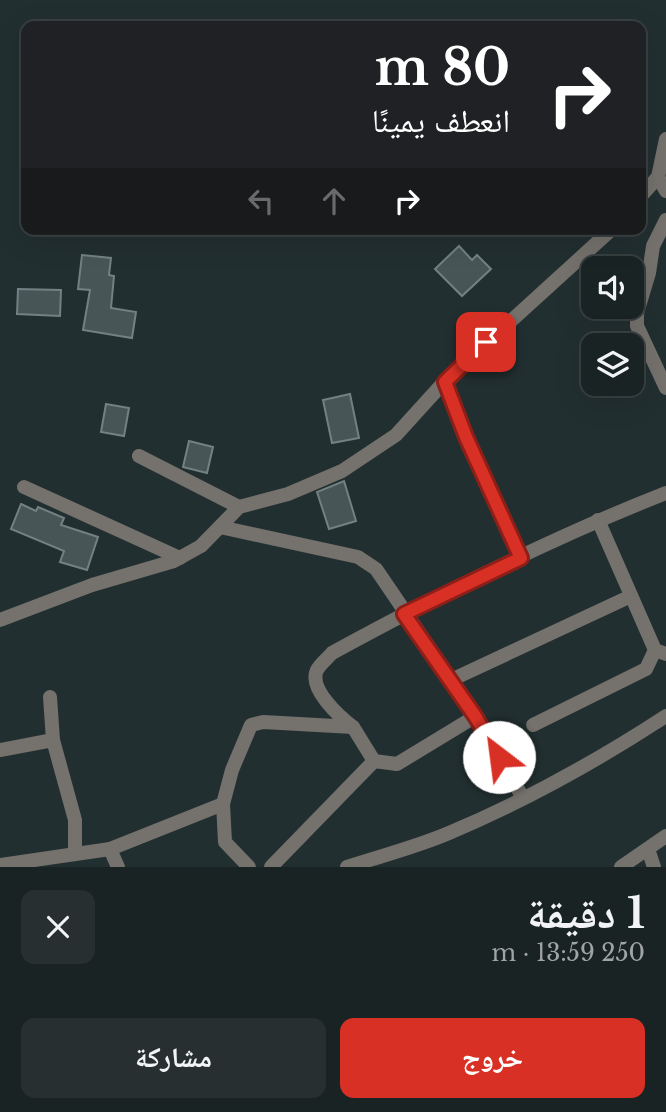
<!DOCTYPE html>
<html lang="ar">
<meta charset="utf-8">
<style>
body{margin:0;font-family:"Libre Baskerville","Noto Naskh Arabic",serif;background:#272f31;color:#f1f3f6;direction:rtl;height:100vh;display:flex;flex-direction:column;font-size:26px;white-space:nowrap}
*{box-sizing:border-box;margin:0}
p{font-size:23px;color:#9fa4a6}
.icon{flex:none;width:38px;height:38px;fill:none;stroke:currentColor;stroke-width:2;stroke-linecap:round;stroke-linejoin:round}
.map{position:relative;height:867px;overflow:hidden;direction:ltr}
.panel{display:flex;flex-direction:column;background:#1a2324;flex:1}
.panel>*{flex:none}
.top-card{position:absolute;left:21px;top:21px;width:625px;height:214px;border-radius:14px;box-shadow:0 7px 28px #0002,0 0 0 2px #384041;direction:rtl;background:#202124;color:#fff;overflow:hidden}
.tools{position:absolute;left:581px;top:256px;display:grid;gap:14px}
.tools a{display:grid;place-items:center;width:63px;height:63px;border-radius:14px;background:#1a2324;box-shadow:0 7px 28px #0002,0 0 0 2px #384041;font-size:35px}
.pin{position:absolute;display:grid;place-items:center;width:60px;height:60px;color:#fff;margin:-30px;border-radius:14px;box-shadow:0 4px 10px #0006}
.me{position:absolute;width:77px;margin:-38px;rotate:330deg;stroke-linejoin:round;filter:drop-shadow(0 0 5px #0008)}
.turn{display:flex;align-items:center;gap:24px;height:147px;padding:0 21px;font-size:32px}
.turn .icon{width:91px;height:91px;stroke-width:2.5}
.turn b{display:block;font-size:49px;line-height:60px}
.lanes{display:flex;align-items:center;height:66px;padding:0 21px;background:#0003;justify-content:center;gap:35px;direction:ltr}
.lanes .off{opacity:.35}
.round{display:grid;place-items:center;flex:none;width:74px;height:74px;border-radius:14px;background:#272f31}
.head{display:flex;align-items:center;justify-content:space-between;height:119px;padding:0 21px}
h1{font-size:42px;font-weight:700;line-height:52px}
.primary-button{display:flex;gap:14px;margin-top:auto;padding:14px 21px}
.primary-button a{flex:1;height:80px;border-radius:14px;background:#d93025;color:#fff;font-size:28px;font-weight:700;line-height:80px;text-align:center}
.primary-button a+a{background:#272f31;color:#f1f3f6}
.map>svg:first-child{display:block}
.building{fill:#485557;stroke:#728182;stroke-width:2}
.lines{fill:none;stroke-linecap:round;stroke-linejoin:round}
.street{stroke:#75716d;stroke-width:14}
.route-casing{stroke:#8d1f18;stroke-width:18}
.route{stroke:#d93025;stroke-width:12}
</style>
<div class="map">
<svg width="666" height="867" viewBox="0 0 666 867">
<rect width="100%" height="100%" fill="#222f30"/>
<g class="building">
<polygon points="459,246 472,260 477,255 491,269 462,296 435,269"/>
<polygon points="82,255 111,258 109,275 114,276 111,308 136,312 132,338 83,330 90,290 78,289"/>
<polygon points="18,289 61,290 60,316 17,314"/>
<polygon points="350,394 359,438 332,443 323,400"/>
<polygon points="106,404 129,408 124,436 101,432"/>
<polygon points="189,441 213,447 207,473 183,467"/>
<polygon points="344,481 356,521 329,529 317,492"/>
<polygon points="21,504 36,511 38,507 64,518 61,525 98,537 87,570 60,562 64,551 11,529"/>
</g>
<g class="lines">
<g class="street">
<polyline points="658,177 666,191"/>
<polyline points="640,197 658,177 666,139"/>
<polyline points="666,220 653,246 649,273 637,313 637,326 666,388"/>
<polyline points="445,381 466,437 521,558"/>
<polyline points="139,456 239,507"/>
<polyline points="24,487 180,558"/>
<polyline points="598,520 655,650 666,654"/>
<polyline points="220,527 358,557 376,569 476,716 523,798"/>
<polyline points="0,620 92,585 174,561 201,546 239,507 288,494 342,471 396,435 445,381 612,229"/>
<polyline points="451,680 631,596"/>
<polyline points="50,697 53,740 75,820 75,854"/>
<polyline points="533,725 646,669 655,650"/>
<polyline points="353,727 374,761 397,764 476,716"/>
<polyline points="0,750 53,740"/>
<polyline points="223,804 225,842 249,867"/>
<polyline points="110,849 118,867"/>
<polyline points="648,849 654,867"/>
<path d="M0,865L110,849L223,804L232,770L251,725L263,722L353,727C340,717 308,689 317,670C320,664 328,658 332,653C440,594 551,538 666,493"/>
<polyline points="271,867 374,761"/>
<path d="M347,867C381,856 416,847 449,833C525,801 597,761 666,716"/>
<polyline points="621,867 666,836"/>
</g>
</g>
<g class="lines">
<defs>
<polyline id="route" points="486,342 445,382 466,437 521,558 404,614 475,716 499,757"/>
</defs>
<use href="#route" class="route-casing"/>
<use href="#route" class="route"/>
</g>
</svg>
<div class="tools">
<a><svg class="icon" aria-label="sound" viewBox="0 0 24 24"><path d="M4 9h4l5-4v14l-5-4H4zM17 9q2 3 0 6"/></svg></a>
<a><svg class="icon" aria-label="layers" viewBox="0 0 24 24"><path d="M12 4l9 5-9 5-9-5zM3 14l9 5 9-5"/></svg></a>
</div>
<div class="pin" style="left:486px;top:342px;background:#d93025"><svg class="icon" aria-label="arrive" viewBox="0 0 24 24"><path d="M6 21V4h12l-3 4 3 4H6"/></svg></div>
<svg class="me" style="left:499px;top:757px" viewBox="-20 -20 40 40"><circle r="19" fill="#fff"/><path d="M0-13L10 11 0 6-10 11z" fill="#d93025"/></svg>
<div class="top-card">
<div class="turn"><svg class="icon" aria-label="right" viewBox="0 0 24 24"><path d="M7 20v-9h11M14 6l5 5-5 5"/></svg><div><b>80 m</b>انعطف يمينًا</div></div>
<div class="lanes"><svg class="icon off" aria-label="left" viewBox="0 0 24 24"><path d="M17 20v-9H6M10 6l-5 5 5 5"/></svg><svg class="icon off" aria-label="ahead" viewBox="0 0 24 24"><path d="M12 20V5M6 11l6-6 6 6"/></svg><svg class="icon" aria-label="right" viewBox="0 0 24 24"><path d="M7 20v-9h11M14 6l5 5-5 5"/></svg></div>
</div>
</div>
<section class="panel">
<div class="head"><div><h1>1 دقيقة</h1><p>250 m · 13:59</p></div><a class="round"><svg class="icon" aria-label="close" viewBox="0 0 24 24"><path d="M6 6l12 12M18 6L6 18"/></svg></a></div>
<div class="primary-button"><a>خروج</a><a>مشاركة</a></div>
</section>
